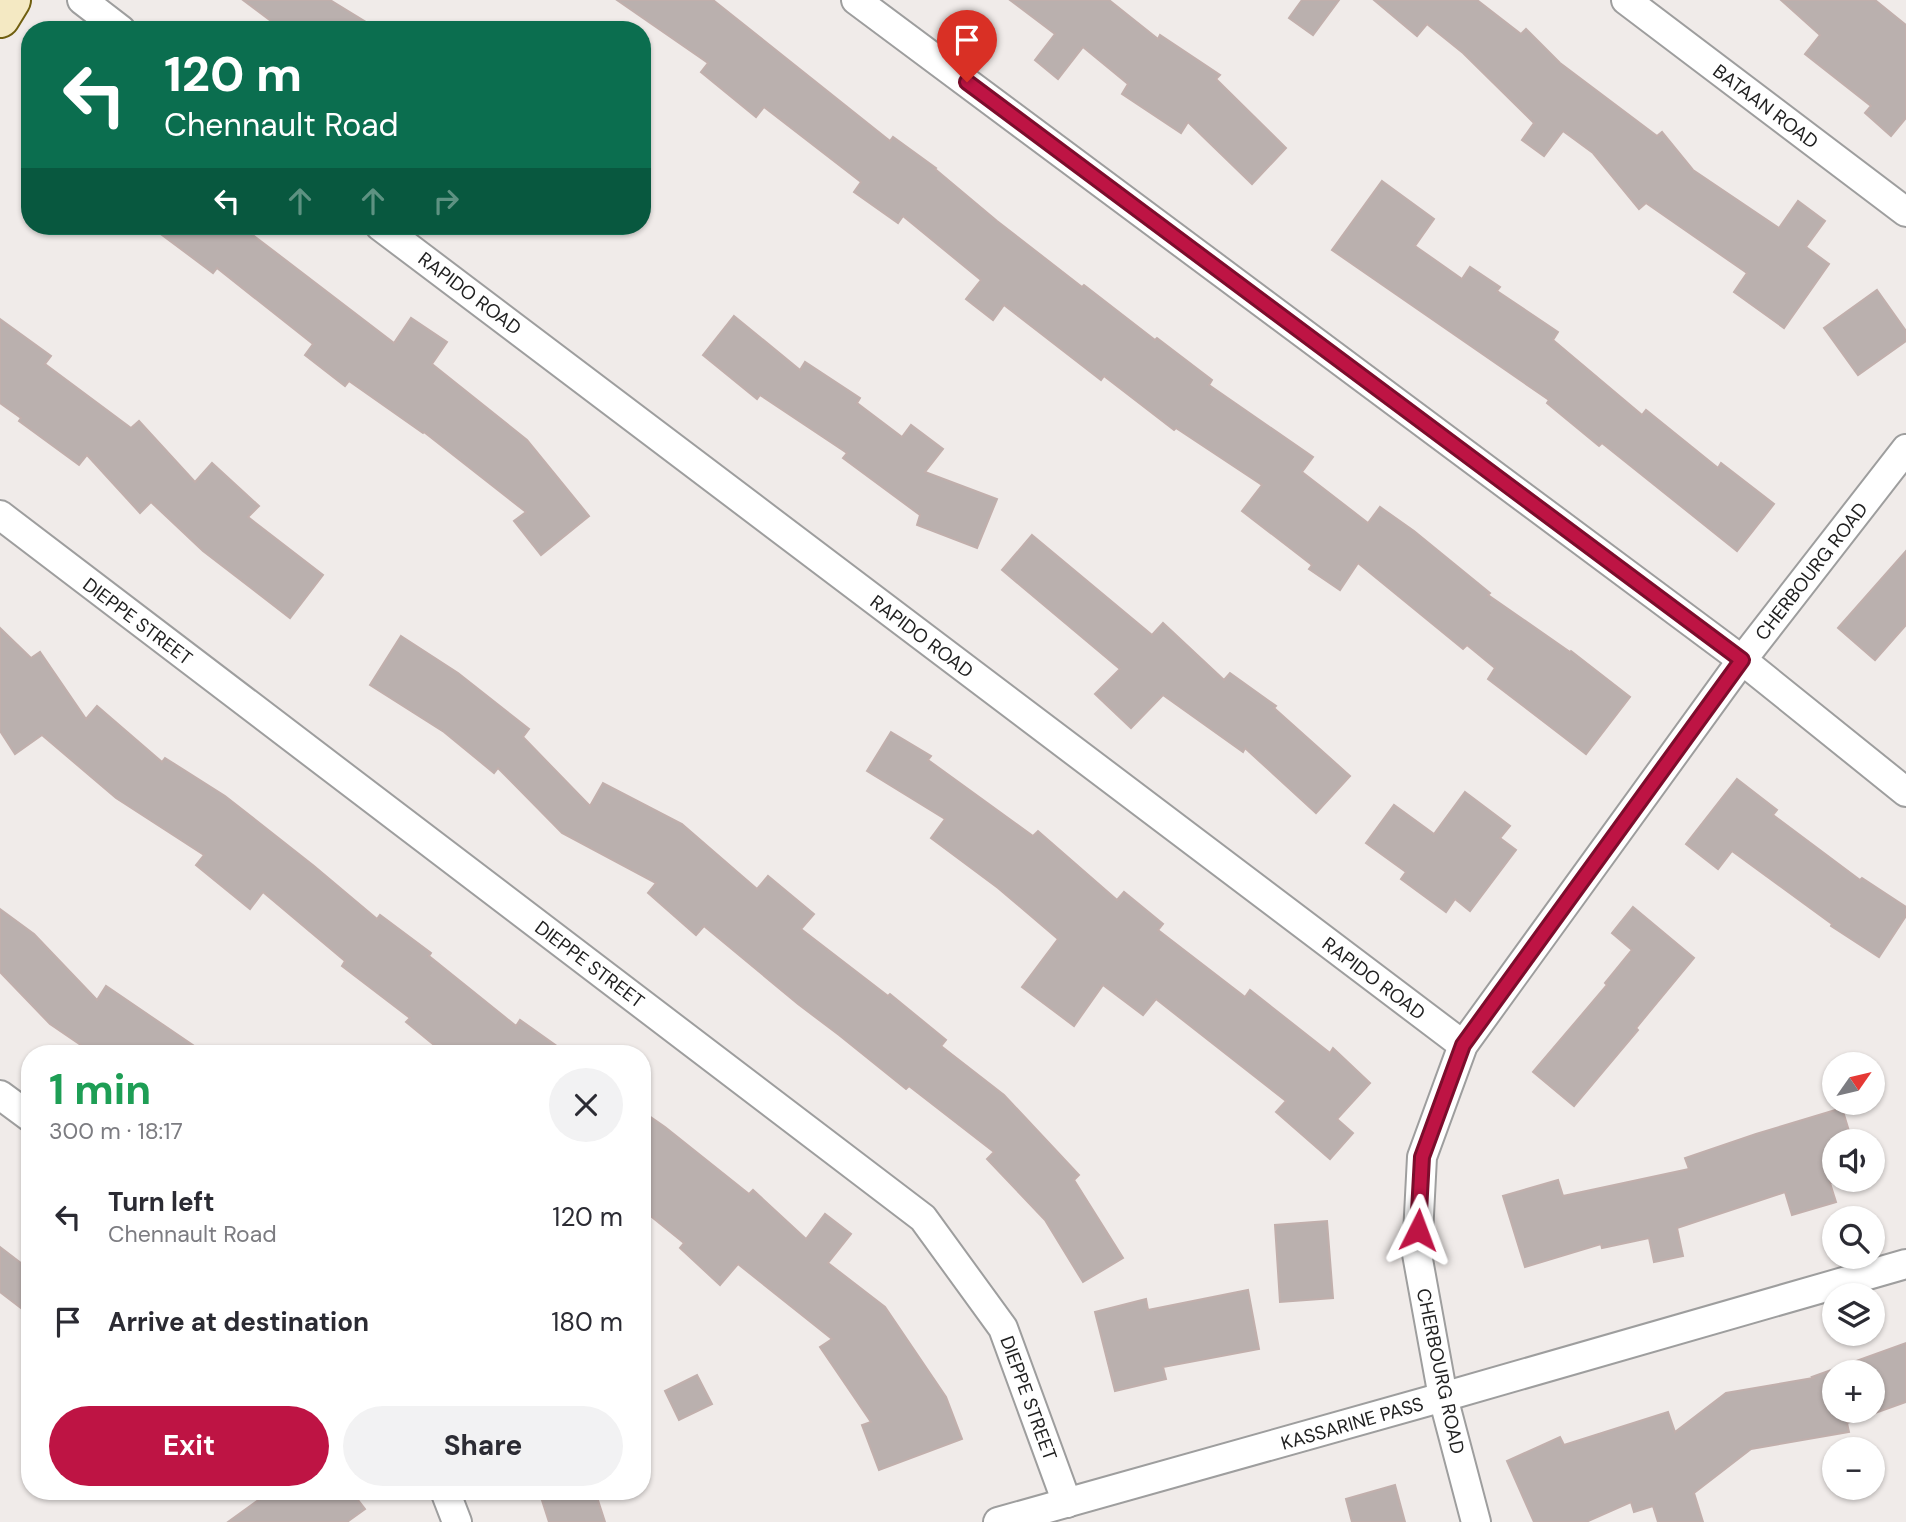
<!DOCTYPE html>
<meta charset="utf-8">
<style>
body{margin:0;font-family:"DM Sans",sans-serif;background:#f2f2f3;color:#2b2b33;height:100vh;display:flex;flex-direction:column;font-size:26px;white-space:nowrap}
*{box-sizing:border-box;margin:0}
p{font-size:23px;color:#7c7c81}
.icon{flex:none;width:38px;height:38px;fill:none;stroke:currentColor;stroke-width:2;stroke-linecap:round;stroke-linejoin:round}
.map{position:relative;flex:1;overflow:hidden}
.side{position:absolute;left:21px;top:1045px;width:630px;height:455px;display:flex;flex-direction:column;background:#fff;border-radius:28px;box-shadow:0 2px 5px #0004}
.side>*{flex:none}
.top-card{position:absolute;left:21px;top:21px;width:630px;height:214px;border-radius:28px;box-shadow:0 2px 5px #0004;background:#0b6e4f;color:#fff;overflow:hidden}
.needle{width:46px;rotate:56deg}
.controls{position:absolute;left:1822px;top:1052px;display:grid;gap:14px}
.controls a{display:grid;place-items:center;width:63px;height:63px;border-radius:50%;background:#fff;box-shadow:0 2px 5px #0004;font-size:35px}
.pin{position:absolute;display:grid;place-items:center;width:60px;height:60px;color:#fff;margin:-72px -30px;border-radius:50% 50% 50% 0;rotate:-45deg;box-shadow:0 0 7px #0007}
.pin .icon{rotate:45deg}
.me{position:absolute;width:77px;margin:-38px;rotate:3deg;stroke-linejoin:round;filter:drop-shadow(0 0 5px #0008)}
.turn{display:flex;align-items:center;gap:24px;height:147px;padding:0 28px;font-size:32px}
.turn .icon{width:91px;height:91px;stroke-width:2.5}
.turn b{display:block;font-size:49px;line-height:60px}
.lanes{display:flex;align-items:center;height:66px;padding:0 28px;background:#0003;justify-content:center;gap:35px;direction:ltr}
.lanes .off{opacity:.35}
.round{display:grid;place-items:center;flex:none;width:74px;height:74px;border-radius:37px;background:#f2f2f3}
.summary{display:flex;align-items:center;justify-content:space-between;height:119px;padding:0 28px}
h1{font-size:42px;font-weight:700;line-height:52px;color:#1e9e55}
.primary-button{display:flex;gap:14px;margin-top:auto;padding:14px 28px}
.primary-button a{flex:1;height:80px;border-radius:42px;background:#be1444;color:#fff;font-size:28px;font-weight:700;line-height:80px;text-align:center}
.primary-button a+a{background:#f2f2f3;color:#2b2b33}
ul{padding:0;list-style:none}
li{display:flex;align-items:center;gap:21px;height:105px;padding:0 28px}
li div{flex:1}
li b{display:block;font-size:26px}
li em{font-style:normal}
.map>svg:first-child{display:block}
.building{fill:#bab0ae;stroke:#c1afac;stroke-width:2;fill-rule:evenodd}
.lines{fill:none;stroke-linecap:round;stroke-linejoin:round}
.street-casing{stroke:#9e9e9e;stroke-width:32}
.secondary-casing{stroke:#705f10;stroke-width:42}
.street{stroke:#fff;stroke-width:28}
.secondary{stroke:#f4e9c3;stroke-width:38}
.route-casing{stroke:#7c0d2c;stroke-width:18}
.route{stroke:#be1444;stroke-width:12}
.labels{text-anchor:middle;stroke-width:5;stroke-linejoin:round;paint-order:stroke}
.street-label{font-size:19px;fill:#212121;stroke:#fff}
</style>
<div class="map">
<svg width="1906" height="1522" viewBox="0 0 1906 1522">
<rect width="100%" height="100%" fill="#f0ebe9"/>
<g class="building">
<polygon points="243,0 330,0 379,30 283,30"/>
<polygon points="617,0 713,0 890,141 893,137 936,168 935,169 997,221 1082,287 1084,285 1155,340 1157,338 1212,380 1209,385 1313,457 1302,472 1368,523 1380,507 1414,531 1490,593 1488,595 1570,652 1571,651 1630,697 1586,754 1488,679 1495,668 1467,645 1463,649 1358,563 1340,590 1309,569 1312,565 1242,511 1262,485 1176,428 1174,430 1104,376 1101,380 1004,305 993,320 966,299 981,280 903,216 898,223 854,192 861,182 764,107 756,117 701,72 708,63"/>
<polygon points="1010,0 1109,0 1158,39 1160,35 1220,75 1216,79 1286,148 1252,184 1188,122 1181,133 1122,94 1128,84 1083,47 1058,79 1035,60 1055,34"/>
<polygon points="1302,0 1339,0 1313,35 1289,18"/>
<polygon points="1374,0 1477,0 1521,34 1526,29 1560,63 1657,136 1662,132 1693,170 1779,228 1798,201 1825,221 1806,247 1829,264 1784,328 1734,292 1747,273 1646,203 1639,209 1593,153 1563,131 1544,156 1522,140 1534,123 1463,53 1427,24 1417,36"/>
<polygon points="1781,0 1875,0 1906,25 1906,118 1891,136 1865,113 1871,106 1805,54 1820,35"/>
<polygon points="1382,181 1434,219 1415,246 1462,279 1470,267 1500,287 1497,291 1558,332 1553,340 1642,415 1646,410 1718,468 1721,463 1774,504 1737,551 1602,443 1599,446 1547,403 1549,400 1332,250"/>
<polygon points="150,226 241,226 394,343 411,318 447,342 432,364 527,440 589,516 541,555 514,521 526,512 424,432 423,433 349,381 345,386 305,355 313,344 217,268 213,273"/>
<polygon points="1877,290 1906,331 1906,341 1858,375 1824,328"/>
<polygon points="734,316 800,370 805,362 860,398 857,403 902,437 911,425 943,449 925,472 997,499 977,548 917,525 920,515 843,458 847,453 760,395 757,399 703,355"/>
<polygon points="0,319 51,356 45,364 131,428 139,421 195,482 212,463 259,506 248,517 323,575 290,618 203,551 151,502 140,513 87,455 79,465 19,421 21,418 0,403"/>
<polygon points="1032,535 1152,635 1163,623 1224,680 1230,673 1276,706 1274,708 1350,776 1316,813 1245,748 1243,752 1163,695 1131,728 1095,694 1120,669 1002,570"/>
<polygon points="1906,551 1906,625 1875,660 1838,628"/>
<polygon points="0,628 31,658 40,652 86,719 97,706 162,762 165,758 225,796 314,866 377,919 380,915 431,953 429,956 516,1026 520,1020 568,1054 445,1054 406,1022 410,1018 342,966 345,961 263,892 250,909 196,865 204,855 116,798 42,735 15,754 0,731"/>
<polygon points="401,636 458,673 529,729 523,737 590,806 603,783 682,824 757,889 768,876 814,914 801,929 888,996 890,994 946,1040 941,1046 1004,1095 1079,1175 1074,1180 1123,1258 1083,1282 1045,1220 987,1159 994,1152 909,1086 906,1089 839,1035 798,1004 704,926 696,935 648,893 656,883 562,833 498,768 494,773 444,732 370,685"/>
<polygon points="891,732 931,756 928,760 1033,836 1038,831 1117,900 1124,892 1163,924 1158,930 1245,997 1250,990 1330,1053 1333,1048 1370,1083 1337,1119 1353,1133 1330,1159 1276,1112 1286,1101 1156,999 1143,1015 1103,985 1074,1026 1022,987 1058,939 998,888 931,838 945,819 867,771"/>
<polygon points="1737,779 1777,810 1773,815 1860,880 1862,878 1906,907 1906,916 1879,957 1831,926 1832,924 1732,851 1718,869 1686,844"/>
<polygon points="1465,792 1510,826 1500,838 1516,850 1470,911 1455,899 1446,912 1401,879 1406,872 1366,843 1394,805 1434,834"/>
<polygon points="1633,907 1694,958 1636,1028 1638,1030 1574,1106 1533,1072 1607,985 1605,983 1632,950 1612,933"/>
<polygon points="0,909 34,934 97,1000 106,986 206,1054 94,1054 50,1024 0,972"/>
<polygon points="1842,1108 1852,1141 1834,1141 1834,1180 1841,1180 1830,1183 1836,1202 1792,1215 1785,1192 1677,1228 1683,1256 1654,1262 1649,1238 1602,1248 1601,1244 1525,1267 1503,1196 1558,1180 1563,1196 1689,1169 1685,1158 1756,1134"/>
<polygon points="642,1111 665,1127 749,1194 753,1190 806,1239 825,1214 851,1234 828,1263 885,1307 946,1397 962,1439 879,1470 862,1425 871,1422 820,1347 832,1339 738,1264 720,1285 680,1248 684,1243 642,1209"/>
<polygon points="1327,1221 1333,1298 1280,1302 1275,1225"/>
<polygon points="0,1247 30,1270 30,1315 0,1292"/>
<polygon points="1248,1290 1259,1349 1163,1367 1166,1379 1115,1391 1095,1312 1146,1299 1148,1310"/>
<path d="M1906,1343V1402L1847,1423L1849,1432L1751,1449L1694,1493L1703,1522H1658L1653,1506L1634,1512L1631,1502L1586,1522H1534L1507,1461L1560,1437L1564,1445L1668,1412L1675,1432L1726,1393L1813,1378L1812,1377ZM1834,1372H1872V1410H1834Z"/>
<polygon points="697,1375 712,1404 679,1420 665,1391"/>
<polygon points="1395,1485 1405,1522 1352,1522 1346,1499"/>
<polygon points="271,1491 351,1491 365,1509 347,1522 228,1522"/>
<polygon points="539,1491 595,1491 605,1522 549,1522"/>
</g>
<g class="lines">
<defs>
<g id="street">
<polyline points="82,0 121,30"/>
<polyline points="856,0 1742,660 1906,792"/>
<polyline points="1626,0 1906,212"/>
<polyline points="380,226 1463,1045"/>
<polyline points="0,515 923,1218 1003,1328 1067,1503"/>
<polyline points="0,1095 30,1117"/>
<polyline points="445,1491 457,1522"/>
<polyline points="998,1522 1443,1397 1906,1264"/>
<polyline points="1476,1522 1443,1397 1417,1254 1422,1157 1463,1045 1742,660 1906,449"/>
</g>
<polyline id="secondary" points="0,18 11,0"/>
</defs>
<use href="#street" class="street-casing"/>
<use href="#secondary" class="secondary-casing"/>
<use href="#street" class="street"/>
<use href="#secondary" class="secondary"/>
</g>
<g class="lines">
<defs>
<polyline id="route" points="967,82 1742,660 1463,1045 1422,1157 1418,1230"/>
</defs>
<use href="#route" class="route-casing"/>
<use href="#route" class="route"/>
</g>
<g class="labels">
<g class="street-label">
<text transform="translate(1766 106) rotate(37)" y="7">BATAAN ROAD</text>
<text transform="translate(470 293) rotate(37)" y="7">RAPIDO ROAD</text>
<text transform="translate(1811 571) rotate(-52)" y="7">CHERBOURG ROAD</text>
<text transform="translate(138 621) rotate(37)" y="7">DIEPPE STREET</text>
<text transform="translate(922 636) rotate(37)" y="7">RAPIDO ROAD</text>
<text transform="translate(590 964) rotate(37)" y="7">DIEPPE STREET</text>
<text transform="translate(1374 978) rotate(37)" y="7">RAPIDO ROAD</text>
<text transform="translate(1441 1371) rotate(78)" y="7">CHERBOURG ROAD</text>
<text transform="translate(1029 1398) rotate(70)" y="7">DIEPPE STREET</text>
<text transform="translate(1352 1423) rotate(-16)" y="7">KASSARINE PASS</text>
</g>
</g>
</svg>
<div class="controls">
<a><svg class="needle" viewBox="-14 -14 28 28"><path d="M0-13l5 13h-10z" fill="#e53935"/><path d="M0 13l5-13h-10z" fill="#7c7c81"/></svg></a>
<a><svg class="icon" aria-label="sound" viewBox="0 0 24 24"><path d="M4 9h4l5-4v14l-5-4H4zM17 9q2 3 0 6"/></svg></a>
<a><svg class="icon" aria-label="search" viewBox="0 0 24 24"><circle cx="10" cy="10" r="6"/><path d="M15 15l6 6"/></svg></a>
<a><svg class="icon" aria-label="layers" viewBox="0 0 24 24"><path d="M12 4l9 5-9 5-9-5zM3 14l9 5 9-5"/></svg></a>
<a>+</a>
<a>−</a>
</div>
<div class="pin" style="left:967px;top:82px;background:#d93025"><svg class="icon" aria-label="arrive" viewBox="0 0 24 24"><path d="M6 21V4h12l-3 4 3 4H6"/></svg></div>
<svg class="me" style="left:1418px;top:1230px" viewBox="-20 -20 40 40"><path d="M0-17L14 15 0 8-14 15z" fill="#be1444" stroke="#fff" stroke-width="4"/></svg>
<div class="top-card">
<div class="turn"><svg class="icon" aria-label="left" viewBox="0 0 24 24"><path d="M17 20v-9H6M10 6l-5 5 5 5"/></svg><div><b>120 m</b>Chennault Road</div></div>
<div class="lanes"><svg class="icon" aria-label="left" viewBox="0 0 24 24"><path d="M17 20v-9H6M10 6l-5 5 5 5"/></svg><svg class="icon off" aria-label="ahead" viewBox="0 0 24 24"><path d="M12 20V5M6 11l6-6 6 6"/></svg><svg class="icon off" aria-label="ahead" viewBox="0 0 24 24"><path d="M12 20V5M6 11l6-6 6 6"/></svg><svg class="icon off" aria-label="right" viewBox="0 0 24 24"><path d="M7 20v-9h11M14 6l5 5-5 5"/></svg></div>
</div>
<section class="side">
<div class="summary"><div><h1>1 min</h1><p>300 m · 18:17</p></div><a class="round"><svg class="icon" aria-label="close" viewBox="0 0 24 24"><path d="M6 6l12 12M18 6L6 18"/></svg></a></div>
<ul>
<li><svg class="icon" aria-label="left" viewBox="0 0 24 24"><path d="M17 20v-9H6M10 6l-5 5 5 5"/></svg><div><b>Turn left</b><p>Chennault Road</p></div><em>120 m</em></li>
<li><svg class="icon" aria-label="arrive" viewBox="0 0 24 24"><path d="M6 21V4h12l-3 4 3 4H6"/></svg><div><b>Arrive at destination</b></div><em>180 m</em></li>
</ul>
<div class="primary-button"><a>Exit</a><a>Share</a></div>
</section>
</div>
